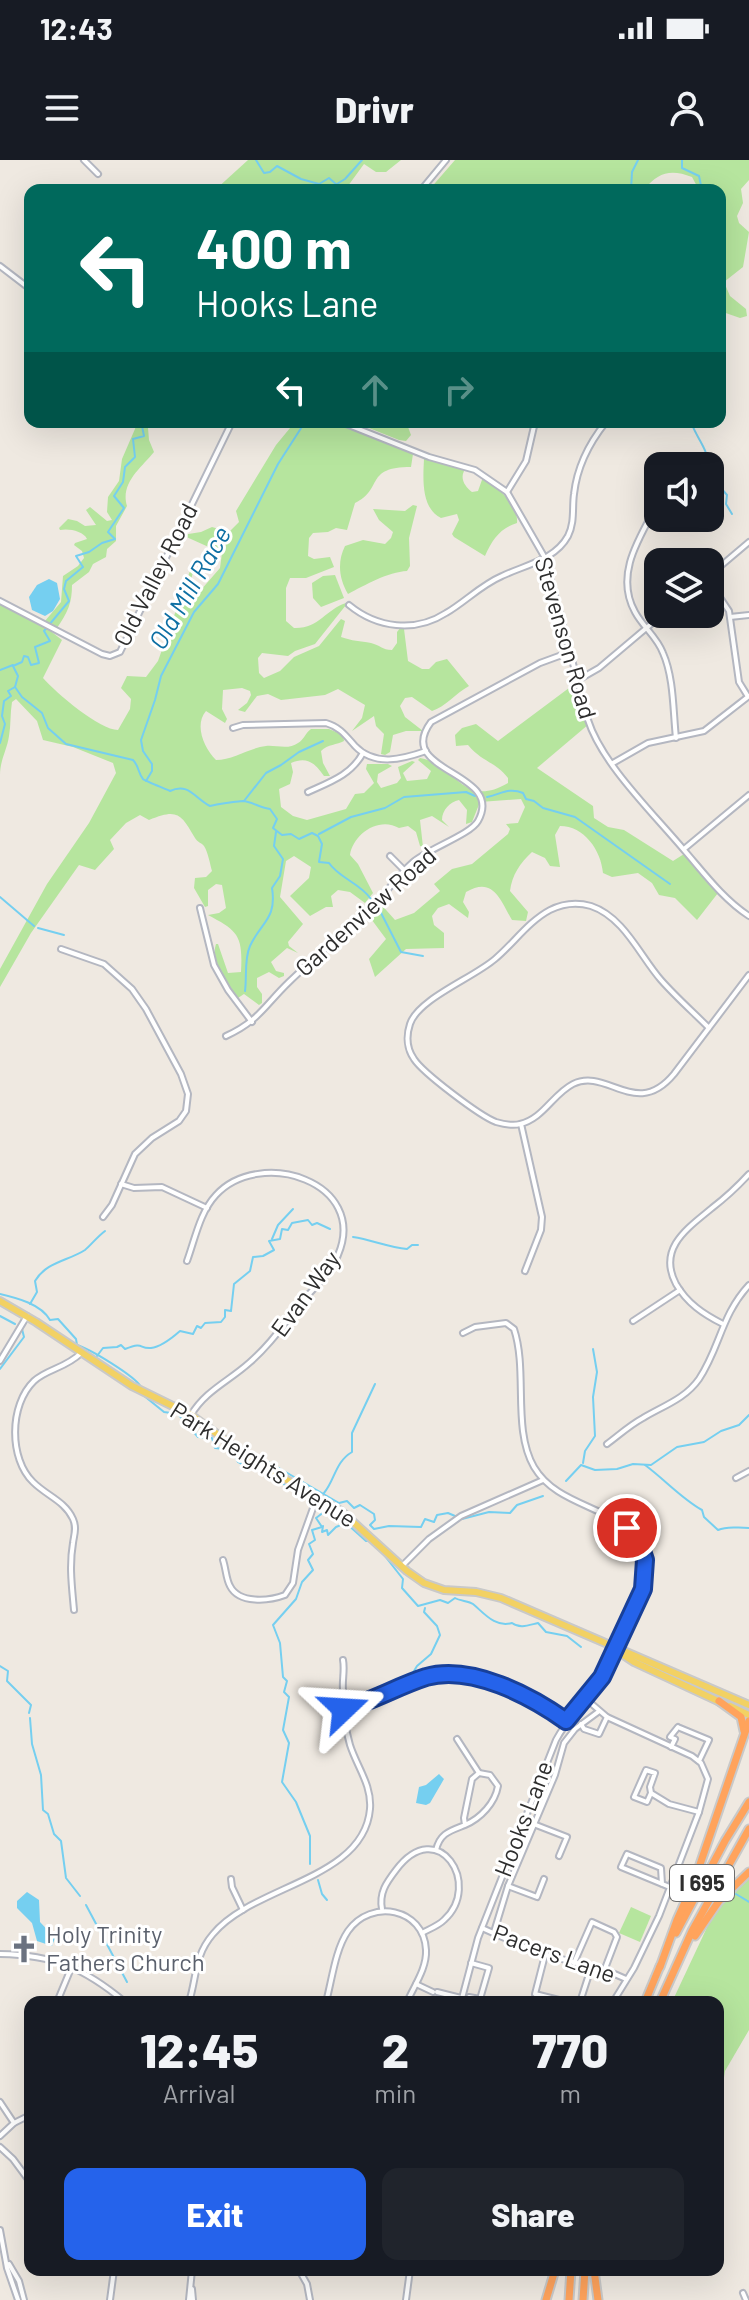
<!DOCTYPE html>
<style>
body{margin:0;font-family:Barlow,sans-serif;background:#20242c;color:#f1f3f6;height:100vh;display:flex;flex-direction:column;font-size:30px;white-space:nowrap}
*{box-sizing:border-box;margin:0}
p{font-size:26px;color:#9ea1a6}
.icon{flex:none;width:44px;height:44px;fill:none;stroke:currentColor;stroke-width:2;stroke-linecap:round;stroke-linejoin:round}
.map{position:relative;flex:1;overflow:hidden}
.drawer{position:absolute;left:24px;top:1836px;width:700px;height:280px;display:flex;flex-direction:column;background:#171b24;border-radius:16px;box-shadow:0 8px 32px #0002}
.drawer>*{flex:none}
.hud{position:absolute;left:24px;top:24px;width:702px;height:244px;border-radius:16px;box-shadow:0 8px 32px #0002;background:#00695c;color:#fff;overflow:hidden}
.buttons{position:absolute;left:644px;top:292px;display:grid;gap:16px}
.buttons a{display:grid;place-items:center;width:80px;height:80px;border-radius:16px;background:#171b24;box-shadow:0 8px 32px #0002;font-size:40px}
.pin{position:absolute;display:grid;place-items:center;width:68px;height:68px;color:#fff;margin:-34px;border:4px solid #fff;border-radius:50%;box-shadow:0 2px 8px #0007}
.me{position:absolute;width:88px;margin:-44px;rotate:70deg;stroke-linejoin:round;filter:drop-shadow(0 0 6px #0008)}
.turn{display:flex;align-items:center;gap:28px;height:168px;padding:0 40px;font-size:36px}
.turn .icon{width:104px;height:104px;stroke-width:2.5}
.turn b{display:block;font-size:56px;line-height:68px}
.lanes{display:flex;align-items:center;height:76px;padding:0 40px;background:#0003;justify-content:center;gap:40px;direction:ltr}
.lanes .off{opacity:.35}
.eta{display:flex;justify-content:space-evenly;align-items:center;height:136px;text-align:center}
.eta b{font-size:48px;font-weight:800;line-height:56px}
.action{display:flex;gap:16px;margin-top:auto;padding:16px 40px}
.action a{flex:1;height:92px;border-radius:16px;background:#2563eb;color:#fff;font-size:32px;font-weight:800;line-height:92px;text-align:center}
.action a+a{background:#20242c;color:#f1f3f6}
.status{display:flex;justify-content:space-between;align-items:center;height:56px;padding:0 40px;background:#171b24;direction:ltr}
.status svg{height:22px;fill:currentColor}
header{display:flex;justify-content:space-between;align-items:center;height:104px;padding:0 40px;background:#171b24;font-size:36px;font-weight:800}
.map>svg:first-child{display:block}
.green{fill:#b6e59e}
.water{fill:#75cff0}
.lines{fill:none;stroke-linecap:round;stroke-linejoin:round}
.stream{stroke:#75cff0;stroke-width:2}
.minor-casing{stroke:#b4b7c1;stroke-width:8}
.major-casing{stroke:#c9c9c9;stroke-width:10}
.highway-casing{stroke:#c9c9c9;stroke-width:11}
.minor{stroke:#fff;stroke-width:4}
.major{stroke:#f2d163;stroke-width:6}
.highway{stroke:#ffa35c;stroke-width:7}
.route-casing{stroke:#184099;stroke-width:20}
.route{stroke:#2563eb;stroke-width:14}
.labels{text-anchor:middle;stroke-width:6;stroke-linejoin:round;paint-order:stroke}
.shield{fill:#fff;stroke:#6d6d6d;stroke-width:2}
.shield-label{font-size:22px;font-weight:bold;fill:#2e2e2e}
.street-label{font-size:24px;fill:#2e2e2e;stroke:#fff}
.worship-label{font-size:24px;fill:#5b616d;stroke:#fff;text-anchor:start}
.water-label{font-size:26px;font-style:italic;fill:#0d6fa3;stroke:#fff}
</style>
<div class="status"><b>12:43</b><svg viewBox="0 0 49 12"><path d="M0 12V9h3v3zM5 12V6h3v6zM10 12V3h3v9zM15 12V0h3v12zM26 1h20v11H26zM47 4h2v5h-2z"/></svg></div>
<header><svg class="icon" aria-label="menu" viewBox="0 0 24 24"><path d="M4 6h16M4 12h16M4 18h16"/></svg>Drivr<svg class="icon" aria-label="person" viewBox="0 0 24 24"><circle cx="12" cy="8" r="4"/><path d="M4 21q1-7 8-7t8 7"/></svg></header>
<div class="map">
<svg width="749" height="2140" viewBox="0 0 749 2140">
<rect width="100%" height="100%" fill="#efe9e1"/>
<g class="green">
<polygon points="248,0 401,0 386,12 376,12 364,4 345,30 215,30"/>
<path d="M455,0H749V20L741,29L743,43L737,56L739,63L749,72L743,107L724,122L730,136L746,149L747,156L740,158L720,151V30H699L692,17C671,9 658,12 644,30H429Z"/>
<path d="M138,262H160L148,268L149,280L154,292C141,308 120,323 127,346L116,366V381L107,389L106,397L93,404L89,412L72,425C72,443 68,452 57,468L45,461L61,442L63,416L78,406L84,398L82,391L74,385L75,383L87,379C84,371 68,368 60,370L59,368L68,359L77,361L85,366L96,365L86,350L90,347L107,361L112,360L107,352L108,337L119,321L122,299Z"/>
<path d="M295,262H333L413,294L411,307C364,307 384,329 355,343L347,370L336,368L328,372L313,373L309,378L308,396L314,399L330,397L334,407L306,418H290L286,428V461L294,468C319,469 326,449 346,443V445L315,484L295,491L288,496L262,493L258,498L259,513L264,518L280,511L294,497L319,486L341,459L345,461L341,477C352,481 360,481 371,483C380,485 382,490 392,490L397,483V472L401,467L404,469L408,501L422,509H429L436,502L447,499L469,526C456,533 445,547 432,551L412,537L405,538L400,546L405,557L423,571H406L393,575L390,592L385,595L381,594L384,574L376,566L374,556L352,571L362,558L365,545L338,529L325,535L281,540L268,534L257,536L245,552L238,550L247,543L251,535L250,531L242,528L223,530L222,549L227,559L225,563L206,551C194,565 204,588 216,600C233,600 249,588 266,586C276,585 289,590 298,583C304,580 305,573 311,569H329L343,575L344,581C337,585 328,584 321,591L323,603L330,616H324C315,603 307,596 291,603L293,612L290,624L279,629L281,647L293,656L307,660L346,649L355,634L364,633L374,623L366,609L367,604H388L392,606L378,614L377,622L381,628L397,623L401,618L398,607L412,601L415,602L403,613L407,621L427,619L431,611L418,600L420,598C455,603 462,650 508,623V618C496,602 482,602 468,585L456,586L455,575L462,568L476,564L498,581L573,525L589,564L537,608L593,646L594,658L608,667L624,670L673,701L684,694L718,733L697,760L675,738L659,735L652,723L638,713L612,717L603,713C601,690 584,666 560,666L555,675L560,707L550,706L545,698L532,692C520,703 512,715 510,731L528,752L526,761L512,760C500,739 493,716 466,732L463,742L469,752L468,758L449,744L438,748L432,756L434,765L444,773V788L406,789L375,817L369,799L386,779L366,752L379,742L395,760L414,753L440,731L434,724L452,709L472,704L508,674L510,669L506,664L518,663L525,647L521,639L480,642L472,662L466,664L467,650L459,640C450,642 442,650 442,660L449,667L432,656L420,660L423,687L420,686L416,672L408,666L399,668C379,656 353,674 350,695L358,704L373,733L365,743L350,732L338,730L331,736L333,747H326L310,756L290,736L309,718L311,707L294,696L286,701L280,737L303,764L288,782L289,786L298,793L287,788L271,802L276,811L284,813V816L279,818L269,812L257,818V827L262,834V843L259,845L244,834L238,838C228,825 210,800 216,784H218L228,813L241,812C243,775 238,771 208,755L219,753L226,748L222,725L216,724L208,730V746L205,747L194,728L195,718L206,717L212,711C210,704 208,692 204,686C202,683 197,682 195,678C181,654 178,648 149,660L140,655L126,663L110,680L114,689L95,710L79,705L31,773L0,827V809L47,724L89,663L116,613L113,603L73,587L43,580L37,561L16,539L12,542C10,554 11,565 9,576C7,590 0,600 0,615V443L48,469L62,480L43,518C56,533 100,570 118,570L130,549L131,539L121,528L127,516L146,517L158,501L190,411L194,408L189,428L200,431L220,408L222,393L182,375L201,372L212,367L229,372L239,362L236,351L276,285Z"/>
<polygon points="354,262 397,262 408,267 411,275 406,281 399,280"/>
<path d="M427,298L471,311H464C460,319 465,327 472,332L478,331L483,317C497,326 519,346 517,363C500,368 492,380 485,396L454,377L452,374L459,360L457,354L441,358C421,348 423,319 424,299Z"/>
<path d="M413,345L417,346L409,378L410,406L407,411C388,412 365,425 348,434C339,419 337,402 345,386L363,380L385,384L391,378L393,372L379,360L373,349L405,351Z"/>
<polygon points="335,415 344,438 321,447 313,438 312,423 323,416"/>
<polygon points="749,1719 749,1870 725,1911 723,1924 718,1923 718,1842 672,1842 710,1761 726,1740"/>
<polygon points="631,1747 651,1756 640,1782 619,1773"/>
</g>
<g class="water">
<polygon points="49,419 57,423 60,439 53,451 45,456 32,450 29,437 37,425"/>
<polygon points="439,1614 444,1619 430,1643 426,1645 416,1643 419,1627 426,1625"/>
<polygon points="27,1732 39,1740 40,1762 55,1778 52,1786 37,1781 32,1763 17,1748 17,1741"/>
</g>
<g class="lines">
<g class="stream">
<polyline points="256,0 264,13 270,12 277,6 301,19 319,24 329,18 337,25"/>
<polyline points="682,0 682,8 699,16 702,30"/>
<polyline points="335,30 332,27 345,19 362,0"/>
<polyline points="631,30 632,12 638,0"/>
<polyline points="25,201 30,202"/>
<polyline points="292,262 300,262"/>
<polyline points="321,262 330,264"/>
<path d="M691,262C697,279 707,287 709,306"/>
<polyline points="710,309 714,320 727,335 726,344 732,354"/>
<polyline points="0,510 13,505"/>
<path d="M15,527L22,537L42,553L48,568L66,584L133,600C139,606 138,613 143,619C145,621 166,629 170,631C189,622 195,639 210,646C222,643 232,642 243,641C250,641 261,648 270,649L277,659L273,668L282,675L291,674L299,679L312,673L318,676L322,684L319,702L329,703C339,718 360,723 371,739"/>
<polyline points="0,583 5,564 2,556 4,541 11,536 8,531 15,527 18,516 13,506 22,502 24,496 28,497 31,505 39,503 35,487 50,481 44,471 69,441 64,429 66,421 83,407 76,396 89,392 102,383 115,379 108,372 124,348 114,336 123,322 125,307 135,297 133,279 144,276 142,266 154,262"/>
<polyline points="146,621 152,611 152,604 143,591 141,580 155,540 161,516 194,452 218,424 278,304 305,262"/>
<path d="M487,637C501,634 509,627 523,633L526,639L534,641L543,648L575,657L670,724"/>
<polyline points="244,641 266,613 281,605 299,592 323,581"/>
<polyline points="319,674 351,657 385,648 404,637 466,632 475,636"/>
<polyline points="0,737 34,766"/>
<polyline points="379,749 401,792 423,796"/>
<polyline points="38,768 64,775"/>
<path d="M245,831C247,817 244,799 250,786C261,762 277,759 272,728L280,716L283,699L274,686L276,672"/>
<path d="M353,1077C372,1080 388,1087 407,1089L412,1085H418"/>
<polyline points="272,1079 278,1065 293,1049"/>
<path d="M0,1134C17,1138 41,1144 50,1160L58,1159L76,1179L77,1185C90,1189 135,1216 141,1227"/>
<path d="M30,1144L37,1132L35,1121C46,1102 68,1101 85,1090C91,1085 97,1077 105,1071"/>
<polyline points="0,1156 15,1164"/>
<path d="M97,1196L103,1188L117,1187L121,1185L125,1189C145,1181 138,1189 151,1188C161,1187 172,1178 180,1171L193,1174L197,1166L201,1168L205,1163L221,1162L225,1157V1150L231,1151L234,1124L250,1111L253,1097L263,1096L274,1090L269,1081L280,1079L282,1069L288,1070L292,1063L308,1060L312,1065L317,1063L330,1069"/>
<polyline points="0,1209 24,1177 22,1169"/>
<polyline points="143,1235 164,1252 178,1254 198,1277 212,1278 215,1288 232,1290 238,1302 245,1306 250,1303"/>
<polyline points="253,1297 258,1296 339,1343 347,1341 354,1348 360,1345 374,1354 375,1360 370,1365 374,1369 389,1366 421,1367 425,1359 434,1362 437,1355 448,1353 462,1359 489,1352 510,1353 517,1345 543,1336"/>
<polyline points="583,1303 585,1291 595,1276 593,1237 597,1212 593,1189"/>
<polyline points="248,1305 310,1338"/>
<path d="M645,1305C664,1319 682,1339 702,1350L704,1357L718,1370C726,1367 741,1367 749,1368"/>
<polyline points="566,1321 581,1305 595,1310 617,1309 633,1304 651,1305 677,1287 704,1282 721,1271 739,1265 749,1255"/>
<path d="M324,1333C335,1320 335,1302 352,1292V1273L375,1224"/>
<polyline points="321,1344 344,1358"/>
<polyline points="323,1366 322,1372 327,1370 328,1375 336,1367 346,1363 366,1381 371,1381"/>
<path d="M381,1391L403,1419L402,1428L418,1446L440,1440L448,1443L455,1438C460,1441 469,1441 473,1444C484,1453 495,1468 512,1463C520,1469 529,1465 538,1463L546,1472L567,1476L581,1487"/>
<polyline points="0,1506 8,1511 7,1521 31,1545 29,1553"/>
<polyline points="411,1516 417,1506 431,1494 440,1475 437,1466 424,1452 425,1448"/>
<polyline points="30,1558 32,1584 41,1615 43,1650 48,1654 54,1674 61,1681 66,1718 80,1736"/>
<polyline points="310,1704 310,1676 296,1642 282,1622 289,1583 283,1570 289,1537 284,1532 287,1521 283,1517 280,1483 273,1465 296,1439 302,1422 313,1410 308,1400 313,1394 309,1384 315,1380 312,1370 322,1367 316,1358 324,1352 325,1347"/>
<polyline points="318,1720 322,1734 327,1740"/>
<polyline points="736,1734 749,1742"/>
<polyline points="86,1745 127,1822"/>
</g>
<defs>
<g id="minor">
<polyline points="84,0 98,14"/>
<polyline points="421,30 446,0"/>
<polyline points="0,106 30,129"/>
<path d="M341,262L429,297L475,310L507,332L545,398L588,560C602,604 653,653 684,690C704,713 723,739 749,756"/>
<polyline points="507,332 526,301 535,262"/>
<path d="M658,343C640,377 614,414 635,452C643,467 657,477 663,493C674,518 673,551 676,578"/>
<polyline points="710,415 749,382"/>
<polyline points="711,424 729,451 739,522 747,535"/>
<polyline points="0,441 102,494 110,496 120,492 232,262"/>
<path d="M349,445C377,468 415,473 446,453C465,442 481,425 502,416C525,405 555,400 568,376C575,362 572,348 574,334C577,307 590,282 606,262"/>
<polyline points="730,457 749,455"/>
<polyline points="578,520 599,508 663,454"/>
<path d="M233,568L243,565L326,563C340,567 346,576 355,586C375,607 403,599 426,591"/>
<polyline points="613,603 648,583 704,571 749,536"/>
<path d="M308,632C330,622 351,615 363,593"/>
<polyline points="684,689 749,635"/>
<polyline points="390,696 404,710"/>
<polyline points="200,748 214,805 228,830 252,862"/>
<polyline points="61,789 104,804 132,829 146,849 181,914 188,934 186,951 179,961 152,978 135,994 112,1045 103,1057"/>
<path d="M709,868C693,852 676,837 661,820C640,796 624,757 591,746C577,742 562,744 550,750C529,761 513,784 495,799C473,818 418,839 410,864C406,876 407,889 414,899C423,913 480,956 496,962C503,964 513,966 520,964C543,959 553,934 573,924C607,907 636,960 674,914L749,815"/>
<path d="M226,876C259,861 265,845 289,822C316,796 344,773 371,748C386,734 396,717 412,703C427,689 470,675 478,661C506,611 393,613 431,562L540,503L570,492"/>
<polyline points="521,964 542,1057 541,1070 525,1111"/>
<polyline points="121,1024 134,1028 162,1027 207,1048"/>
<path d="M187,1101C195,1079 200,1052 216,1035C260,987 369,1022 338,1095C331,1114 314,1127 301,1143C284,1164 270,1185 249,1203C229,1221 205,1231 191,1255"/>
<polyline points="633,1161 680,1130"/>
<path d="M723,1164C703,1154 687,1143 676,1124C657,1088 688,1068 712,1048C725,1038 738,1026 749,1014"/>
<polyline points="0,1201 27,1156"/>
<path d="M607,1284C619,1275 630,1265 643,1258C663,1246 685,1239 699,1219C720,1188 721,1155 749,1125"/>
<polyline points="736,1318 749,1311"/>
<path d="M223,1400C226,1409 226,1419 230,1426C239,1444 269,1441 285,1435L293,1423L298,1390L317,1337"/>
<polyline points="402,1406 429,1379 461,1356 543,1320"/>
<path d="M74,1450C72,1427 69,1406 73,1383C74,1375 77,1368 73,1359C65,1341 47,1336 33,1322C9,1299 9,1245 34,1221C47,1209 66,1208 81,1193"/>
<polyline points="586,1539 607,1557 692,1596 701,1603 708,1619 699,1652 659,1756 634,1808 613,1842"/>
<path d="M344,1549C372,1541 398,1526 426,1517C471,1504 530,1536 566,1561"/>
<polyline points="581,1564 584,1569 599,1574 607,1557"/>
<polyline points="680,1568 709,1580 699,1601"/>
<polyline points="457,1579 479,1613"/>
<polyline points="671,1587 675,1579 670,1577 678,1567"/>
<polyline points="651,1633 650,1627 655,1613 646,1610 634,1637 647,1642 651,1633 669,1644 699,1652"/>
<polyline points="536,1665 567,1677 559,1696"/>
<path d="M436,1690C440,1673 450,1671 465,1665L464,1658L472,1619L479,1613L490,1615L498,1626C495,1643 481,1658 465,1665"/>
<polyline points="231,1719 232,1727 243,1750"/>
<polyline points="662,1724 661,1708 627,1694 621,1707 672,1728"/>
<polyline points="508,1726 537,1737 544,1719"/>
<path d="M382,1749C379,1733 386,1723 396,1710C438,1654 483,1725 444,1760C438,1766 429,1769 422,1773"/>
<polyline points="482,1768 536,1792 610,1812 626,1819"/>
<polyline points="494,1772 508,1726 555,1615 564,1583 575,1569 598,1552"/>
<path d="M0,1794C54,1795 84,1808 125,1842"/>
<polyline points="545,1795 535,1834 567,1842"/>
<polyline points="574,1803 592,1762 614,1772 617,1777 604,1811"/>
<polyline points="416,1824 433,1832"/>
<polyline points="437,1832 461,1838"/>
<polyline points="469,1837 480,1839 489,1808 471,1803"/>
<polyline points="57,1842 72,1806"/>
<path d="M189,1842C197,1817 194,1796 213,1774C253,1725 364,1720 370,1649C372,1625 357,1607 350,1585C345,1568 343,1548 343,1530C342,1520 345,1510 343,1500"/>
<path d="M326,1842C332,1820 335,1790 348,1771C371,1738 424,1748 426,1790C427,1808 414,1826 407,1842"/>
<path d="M461,1842L478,1778L556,1580C567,1559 583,1545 596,1526C608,1510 615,1490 624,1472C640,1436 665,1391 620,1363C591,1344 553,1339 534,1307C512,1269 528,1211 514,1169L506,1163L475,1167L463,1173"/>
<polyline points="580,1842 591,1808"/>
<polyline points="0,1942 14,1963"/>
<polyline points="0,1976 14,1963 30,1955"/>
<polyline points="0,1987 13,1999 30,2022"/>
<polyline points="0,2070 7,2108 18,2140"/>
<polyline points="9,2104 19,2121 24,2140"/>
<polyline points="299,2110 307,2124 310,2140"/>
<polyline points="192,2129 193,2140"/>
<polyline points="743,2133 746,2140"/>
<polyline points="110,2140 114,2110"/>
<polyline points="189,2140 192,2110"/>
<polyline points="406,2140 410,2110"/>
</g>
<g id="major">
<polyline points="0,1141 36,1162 132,1226 191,1255 254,1301 341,1351 407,1411 424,1423 444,1430 476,1432 501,1438 749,1545"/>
<polyline points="622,1494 634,1502 720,1542"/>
<polyline points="730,1546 749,1555"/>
</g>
<g id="highway">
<polyline points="719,1541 741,1557 744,1571"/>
<polyline points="676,1773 725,1681 749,1642"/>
<polyline points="695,1776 719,1741 749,1712"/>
<polyline points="660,1807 677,1760 694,1722 749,1561"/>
<polyline points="645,1842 660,1806"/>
<polyline points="660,1842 692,1771 749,1669"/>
<polyline points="594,2110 598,2140"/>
<polyline points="546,2140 555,2110"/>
<polyline points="569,2140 571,2110"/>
<polyline points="583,2140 585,2110"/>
</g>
</defs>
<use href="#minor" class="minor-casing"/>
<use href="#major" class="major-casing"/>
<use href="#highway" class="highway-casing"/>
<use href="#minor" class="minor"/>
<use href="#major" class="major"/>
<use href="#highway" class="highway"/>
</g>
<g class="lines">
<defs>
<path id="route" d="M344,1549C373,1541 398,1526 426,1517C471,1504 531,1536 566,1561L602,1517L643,1429L645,1400L639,1382L627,1368"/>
</defs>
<use href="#route" class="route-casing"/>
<use href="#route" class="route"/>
</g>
<defs>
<symbol id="church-bare" viewBox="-9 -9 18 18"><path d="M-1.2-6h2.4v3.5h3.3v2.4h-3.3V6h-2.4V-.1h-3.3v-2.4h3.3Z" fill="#6b7280" stroke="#fff" stroke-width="2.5" paint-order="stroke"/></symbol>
</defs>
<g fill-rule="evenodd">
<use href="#church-bare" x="4" y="1769" width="40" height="40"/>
</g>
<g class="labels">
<rect class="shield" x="670" y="1705" width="64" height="36" rx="6"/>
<g class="shield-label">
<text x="702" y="1731">I 695</text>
</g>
<g class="street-label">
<text transform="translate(156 415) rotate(-63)" y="8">Old Valley Road</text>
<text transform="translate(565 478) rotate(74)" y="8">Stevenson Road</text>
<text transform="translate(366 752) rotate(-42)" y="8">Gardenview Road</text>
<text transform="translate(306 1134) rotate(-54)" y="8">Evan Way</text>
<text transform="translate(263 1305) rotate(32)" y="8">Park Heights Avenue</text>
<text transform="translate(524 1659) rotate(-69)" y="8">Hooks Lane</text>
<text transform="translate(554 1794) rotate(20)" y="8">Pacers Lane</text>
</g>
<g class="worship-label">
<text x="46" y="1783">Holy Trinity<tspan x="46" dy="28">Fathers Church</tspan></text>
</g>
<g class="water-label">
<text transform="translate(190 428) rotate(-60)" y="9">Old Mill Race</text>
</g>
</g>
</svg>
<div class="buttons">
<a><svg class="icon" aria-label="sound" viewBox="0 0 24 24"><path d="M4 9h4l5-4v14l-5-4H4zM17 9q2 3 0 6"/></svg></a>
<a><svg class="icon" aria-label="layers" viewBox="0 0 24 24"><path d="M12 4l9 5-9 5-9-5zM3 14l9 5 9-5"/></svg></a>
</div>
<div class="pin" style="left:627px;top:1368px;background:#d93025"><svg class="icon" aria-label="arrive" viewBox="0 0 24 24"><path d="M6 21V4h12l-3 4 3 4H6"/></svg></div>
<svg class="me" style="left:344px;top:1549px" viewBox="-20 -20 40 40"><path d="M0-17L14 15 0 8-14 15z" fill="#2563eb" stroke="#fff" stroke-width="4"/></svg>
<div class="hud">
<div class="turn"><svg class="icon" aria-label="left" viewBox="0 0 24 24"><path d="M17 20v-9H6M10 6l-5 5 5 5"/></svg><div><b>400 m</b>Hooks Lane</div></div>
<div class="lanes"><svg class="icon" aria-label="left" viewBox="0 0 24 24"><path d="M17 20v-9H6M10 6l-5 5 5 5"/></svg><svg class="icon off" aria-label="ahead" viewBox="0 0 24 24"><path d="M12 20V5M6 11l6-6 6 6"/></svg><svg class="icon off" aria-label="right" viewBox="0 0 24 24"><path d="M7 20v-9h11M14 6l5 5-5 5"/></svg></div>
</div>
<section class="drawer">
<div class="eta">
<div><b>12:45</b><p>Arrival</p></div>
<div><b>2</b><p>min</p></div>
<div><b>770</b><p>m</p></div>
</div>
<div class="action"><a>Exit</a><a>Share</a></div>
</section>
</div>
